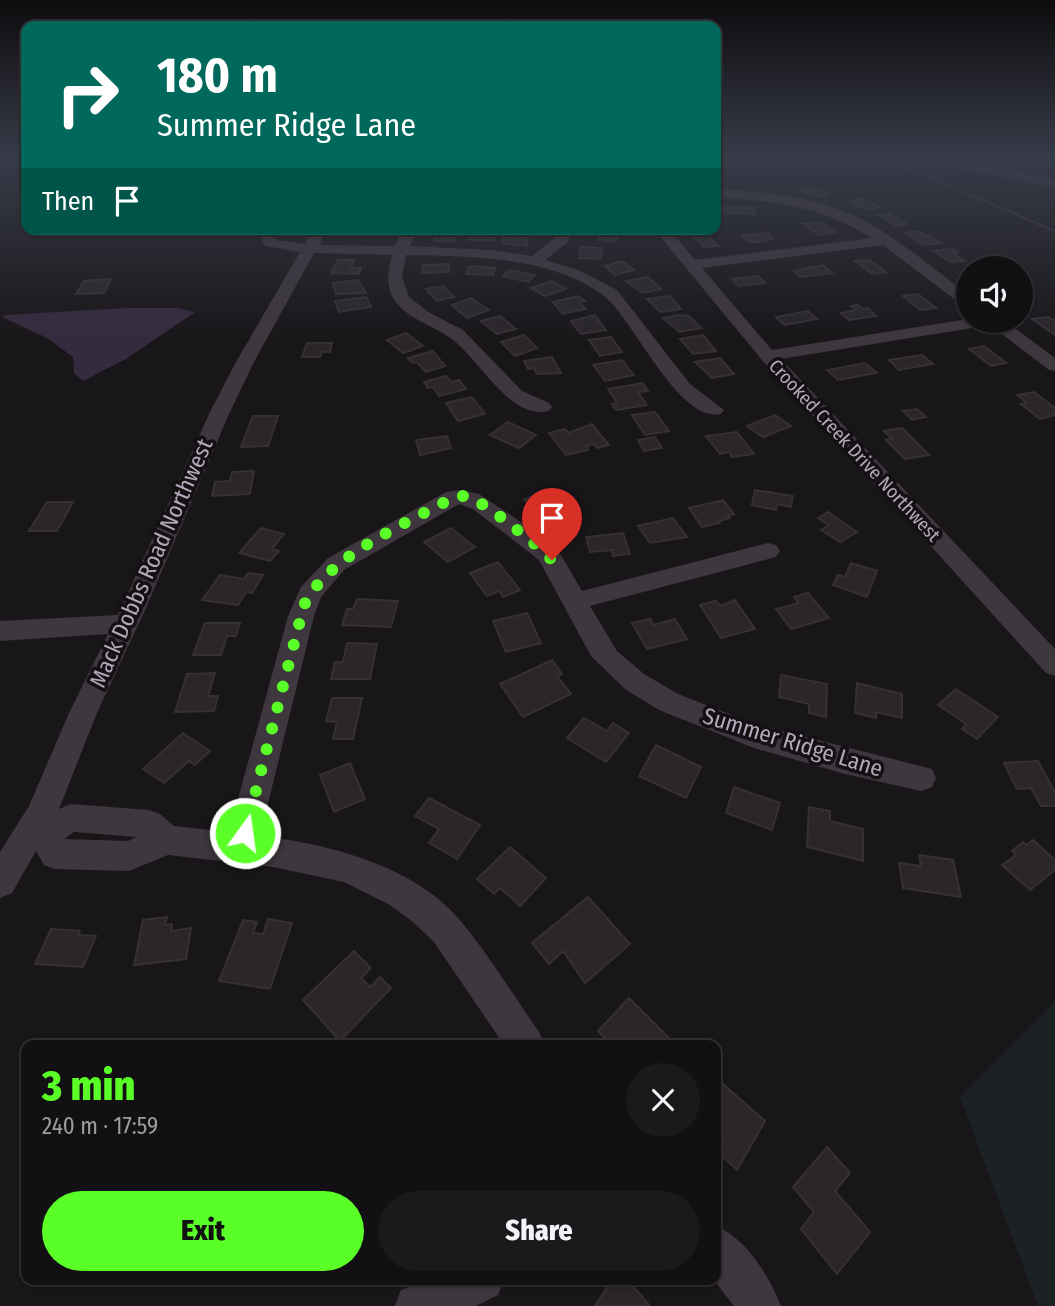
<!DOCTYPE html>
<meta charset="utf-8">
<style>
body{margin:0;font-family:"Fira Sans Condensed",sans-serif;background:#1c191c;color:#f1f3f6;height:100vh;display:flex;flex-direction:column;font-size:26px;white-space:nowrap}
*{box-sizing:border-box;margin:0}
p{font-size:23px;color:#9d9da0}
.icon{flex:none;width:38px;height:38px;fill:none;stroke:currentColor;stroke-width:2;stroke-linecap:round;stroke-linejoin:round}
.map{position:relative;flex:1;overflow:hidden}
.panel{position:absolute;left:21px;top:1040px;width:700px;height:245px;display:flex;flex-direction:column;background:#131013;border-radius:14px;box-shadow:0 2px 5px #0004,0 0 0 2px #323033}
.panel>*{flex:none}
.top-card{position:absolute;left:21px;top:21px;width:700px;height:214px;border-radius:14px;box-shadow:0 2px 5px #0004,0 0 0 2px #323033;background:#00695c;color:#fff;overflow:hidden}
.controls{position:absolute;left:956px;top:256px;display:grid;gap:14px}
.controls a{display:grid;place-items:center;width:77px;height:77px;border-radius:50%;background:#131013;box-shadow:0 2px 5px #0004,0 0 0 2px #323033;font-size:35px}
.pin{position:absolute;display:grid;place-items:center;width:60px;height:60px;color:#fff;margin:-72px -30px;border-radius:50% 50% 50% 0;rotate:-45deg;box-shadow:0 0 7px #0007}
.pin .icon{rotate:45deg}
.me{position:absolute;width:77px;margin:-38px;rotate:14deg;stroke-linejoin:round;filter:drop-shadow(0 0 5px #0008)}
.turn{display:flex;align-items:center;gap:24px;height:147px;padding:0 21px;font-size:32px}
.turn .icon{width:91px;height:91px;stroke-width:2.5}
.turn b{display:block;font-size:49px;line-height:60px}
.then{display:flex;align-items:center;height:66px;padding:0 21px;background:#0003;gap:14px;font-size:26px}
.round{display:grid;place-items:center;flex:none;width:74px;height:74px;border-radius:37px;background:#1c191c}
.summary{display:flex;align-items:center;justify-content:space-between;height:119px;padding:0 21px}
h1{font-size:42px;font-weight:800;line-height:52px;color:#5bff28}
.action{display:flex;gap:14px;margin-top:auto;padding:14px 21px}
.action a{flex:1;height:80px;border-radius:42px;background:#5bff28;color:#111;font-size:28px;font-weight:800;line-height:80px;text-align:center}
.action a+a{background:#1c191c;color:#f1f3f6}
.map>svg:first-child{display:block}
.green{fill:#1c2224}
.water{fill:#352b3e}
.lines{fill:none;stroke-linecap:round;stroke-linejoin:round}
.stream{stroke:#352b3e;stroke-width:2.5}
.building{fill:#2a262a;stroke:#353034;stroke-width:2}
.minor{fill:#3e373e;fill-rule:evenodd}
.route{stroke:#5bff28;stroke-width:12;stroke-dasharray:0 21.6}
.labels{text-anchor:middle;stroke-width:7;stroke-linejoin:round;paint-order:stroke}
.far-street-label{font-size:19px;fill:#b6a7ba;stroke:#141114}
.street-label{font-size:23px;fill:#b6a7ba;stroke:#141114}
</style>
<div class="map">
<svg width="1055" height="1306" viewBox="0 0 1055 1306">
<rect width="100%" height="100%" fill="#191619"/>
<polygon class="green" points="1055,1002 1055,1306 1038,1306 960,1097"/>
<polygon class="water" points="126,308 177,308 195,312 126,359 83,381 74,373 73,357 47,338 2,317 6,315"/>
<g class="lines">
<polyline class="stream" points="884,158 1055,231"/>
</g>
<g class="building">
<polygon points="805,187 829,193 824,197 799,191"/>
<polygon points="860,199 879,207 869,210 850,202"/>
<polygon points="724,207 754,208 755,214 725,213"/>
<polygon points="890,214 907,224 896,226 879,215"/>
<polygon points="820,222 835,232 819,235 803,224"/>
<polygon points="362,229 384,229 381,236 350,235 352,230"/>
<polygon points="436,230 457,231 454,241 435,241"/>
<polygon points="598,231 620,234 615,242 598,240 601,236 596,235"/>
<polygon points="919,231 925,236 930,235 941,243 923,245 905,233"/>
<polygon points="469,233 495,233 494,240 468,240"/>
<polygon points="767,233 773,238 760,242 748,242 742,236"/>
<polygon points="504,234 529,234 527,246 502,243"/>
<polygon points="707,235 718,246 704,247 694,237"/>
<polygon points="581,247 602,248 601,259 579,258"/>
<polygon points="953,249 958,252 953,253 965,261 950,262 934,251"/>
<polygon points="338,260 354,260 351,268 361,268 359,274 331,273"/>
<polygon points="869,260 886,272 872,274 855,261"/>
<polygon points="622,261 634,270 615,275 605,266"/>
<polygon points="449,264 449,272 422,273 423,265"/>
<polygon points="823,265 832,273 801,277 794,271"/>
<polygon points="469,266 495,268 493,275 466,274"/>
<polygon points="510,270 535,275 528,282 503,276"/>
<polygon points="758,276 765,283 739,286 732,279"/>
<polygon points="648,277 661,289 643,293 626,281"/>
<polygon points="111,279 104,293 76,294 84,281"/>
<polygon points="358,280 366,293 336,294 333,283"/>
<polygon points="552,281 566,289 545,296 531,288"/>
<polygon points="443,286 454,297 437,301 426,289"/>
<polygon points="918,294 936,308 920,310 903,296"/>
<polygon points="578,296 585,301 579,303 586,309 563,314 553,302"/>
<polygon points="670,296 681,309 660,312 647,299"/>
<polygon points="366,297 371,307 339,312 335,301"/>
<polygon points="471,298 489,310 467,318 452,305"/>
<polygon points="858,305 863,309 868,308 876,316 849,320 841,313 856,310 851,306"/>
<polygon points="808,311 817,319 785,325 776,317"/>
<polygon points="595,315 606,330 581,334 571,321"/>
<polygon points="678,315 689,316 701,328 680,332 663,318"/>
<polygon points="500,316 516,329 497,334 481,321"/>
<polygon points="1048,317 1055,321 1055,335 1032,319"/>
<polygon points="406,333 423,346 403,353 387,340"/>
<polygon points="524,335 537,348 515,356 501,342"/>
<polygon points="703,335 716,351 693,354 680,339"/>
<polygon points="611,337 622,352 600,356 589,340"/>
<polygon points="307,343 332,343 330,352 322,352 320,357 302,357"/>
<polygon points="984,346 1006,363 991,366 969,349"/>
<polygon points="433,351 445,366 426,372 417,362 412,363 408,358"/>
<polygon points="922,355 933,364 899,370 889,360"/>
<polygon points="552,357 561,373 537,374 534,368 528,369 524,361"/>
<polygon points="720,358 734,374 712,378 695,362"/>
<polygon points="622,360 634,375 605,381 593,365"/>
<polygon points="865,363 877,373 838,380 827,370"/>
<polygon points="446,376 451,382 459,380 466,389 439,396 433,387 428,388 424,382"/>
<polygon points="643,383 648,391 638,392 647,405 616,410 612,404 617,403 608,389"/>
<polygon points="1034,392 1055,408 1055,415 1040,419 1021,404 1027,403 1017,395"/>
<polygon points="472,397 485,414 458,421 446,403"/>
<polygon points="917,409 926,417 912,420 903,411"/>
<polygon points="655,412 669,431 645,435 632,415"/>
<polygon points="775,415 791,426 763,437 747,426"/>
<polygon points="253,416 278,416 268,446 241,447"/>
<polygon points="508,422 536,435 519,448 490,435"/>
<polygon points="592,424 609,445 597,448 594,444 586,446 588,450 566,455 549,433 565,429 568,433"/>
<polygon points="902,428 929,455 905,459 886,440 892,439 884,431"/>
<polygon points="737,432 754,454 732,457 729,452 720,454 706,436"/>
<polygon points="447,436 451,448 420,455 416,440"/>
<polygon points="655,437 662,448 644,451 638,440"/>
<polygon points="254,471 250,494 212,496 215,482 230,481 232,472"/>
<polygon points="544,490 567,509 554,515 544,508 537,511 524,500"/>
<polygon points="755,490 793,496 791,507 777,504 776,510 752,505"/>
<polygon points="723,500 734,514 728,516 730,518 717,522 719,523 702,527 689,508"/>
<polygon points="47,502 73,502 57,531 29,531"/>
<polygon points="828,512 857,532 840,542 821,530 829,525 818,518"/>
<polygon points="673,518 687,537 650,543 638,526"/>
<polygon points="261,528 284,534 272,549 279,551 270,561 239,553"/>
<polygon points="451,528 475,547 448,562 424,542"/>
<polygon points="623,533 630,554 613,556 612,550 590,552 586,537"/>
<polygon points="498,562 520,590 503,597 499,591 487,596 470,573"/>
<polygon points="851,563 877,571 867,597 833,585 838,575 845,577"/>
<polygon points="248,573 263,575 252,593 246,592 238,605 202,600 220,575 244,579"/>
<polygon points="808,593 829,618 791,629 776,609 799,603 794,597"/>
<polygon points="357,599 398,601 391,627 342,625 347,609 353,609"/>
<polygon points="735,600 755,629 721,638 700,605 716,601 720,606"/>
<polygon points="527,613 541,643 506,652 493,621"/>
<polygon points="650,619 653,625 675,619 687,639 647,649 632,623"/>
<polygon points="205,623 240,623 236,636 227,636 221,655 193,655"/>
<polygon points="347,643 377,644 370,679 331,679 335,662 343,662"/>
<polygon points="552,660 562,674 557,676 571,694 523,717 500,684"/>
<polygon points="215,673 208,696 218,696 214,711 175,712 187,674"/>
<polygon points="781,675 827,684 826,717 809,713 809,704 779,697"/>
<polygon points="857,683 902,694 902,718 876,712 876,718 855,713"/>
<polygon points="956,689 998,717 977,739 962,729 966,724 938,705"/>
<polygon points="332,698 362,698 353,739 333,739 337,722 326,721"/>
<polygon points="584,718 607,731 613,723 629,733 606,762 567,738"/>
<polygon points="183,733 210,751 195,765 189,761 164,783 143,769"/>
<polygon points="656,745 701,767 686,798 639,776"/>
<polygon points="1038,761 1055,792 1055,806 1041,806 1031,788 1017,789 1004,763"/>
<polygon points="350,763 365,799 334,812 320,775"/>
<polygon points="734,787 780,803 772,830 726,813"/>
<polygon points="429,798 480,825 457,859 429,843 439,829 415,816"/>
<polygon points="809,807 830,811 830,821 863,829 863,861 807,847"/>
<polygon points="1033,840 1055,860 1055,870 1030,890 1002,865 1016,855 1012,851 1023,842 1026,845"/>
<polygon points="510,847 546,878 520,906 500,888 494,894 477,879"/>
<polygon points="919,855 953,860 961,897 903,888 899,863 921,866"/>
<polygon points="588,897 630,944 585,983 563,951 549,964 532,943"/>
<polygon points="167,917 165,925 172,924 171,931 191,928 186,959 134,965 143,920"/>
<polygon points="268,919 292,923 270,989 219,981 243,920 257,922 253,933 263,934"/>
<polygon points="51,929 80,931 78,935 96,936 83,967 35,964"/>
<polygon points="354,951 371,968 361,978 370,987 380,977 391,988 340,1041 303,1000"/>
<polygon points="629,998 672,1041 668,1045 611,1045 598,1031"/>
<polygon points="716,1078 765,1121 737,1170 718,1152 724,1141 716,1133"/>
<polygon points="827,1147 850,1173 835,1191 870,1232 837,1274 801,1229 814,1212 793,1187"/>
<polygon points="613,1279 627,1279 650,1306 595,1306"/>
</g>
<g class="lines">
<g class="minor">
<polygon points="966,162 1055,179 1055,187 962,169 960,166"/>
<path d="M716,189C760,192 806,195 848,213C892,232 929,266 968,294V307L962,305L883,245L702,268L772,350L968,319L1004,320L1055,358V371L1049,370L990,325L781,359L1055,649V676L1046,673L762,360L654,229H669L695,260L872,238C824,207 772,201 716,197Z"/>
<path d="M256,229H270L276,240L305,244L314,229H328L319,245L395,246L403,229H417L410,246L491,250L532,256L556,237L558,229H572L568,242L545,260L578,270L617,290L690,384L724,410L721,414C679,424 632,317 604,296C552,256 469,256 406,255L402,276L409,297L430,313L463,330L522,391L549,403L552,407L549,411C509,421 477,355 449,337C432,325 408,319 395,301C385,286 388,271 392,255L314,253L254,362L229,414L146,608L97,713L59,809L71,804L149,810L160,814L174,826L229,832L288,616L301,587L328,558L446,492L460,490L479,494L534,531L561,555L582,591L768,543L776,545L780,551L776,557L590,606L617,651L644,674L678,694L755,724L932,769L936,778L932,787L921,791L845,774L754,748L659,710L625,689L591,656L539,560L473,509L459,504L344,570L321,597L314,616L260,836C326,843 414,866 458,918C488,953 513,995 539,1032L545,1045H504L434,942L413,922L390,905L344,882L273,867L168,855L129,871L55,869L44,865L36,851L12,893L0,898V852L29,806L69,713L108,634L0,641V621L118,615L209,414L236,362L300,252L265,246ZM74,832L137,837L128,841L64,839Z"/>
<path d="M716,1226C747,1239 769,1276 781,1306H734L713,1279H716Z"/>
<polygon points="430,1279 504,1279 498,1295 476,1306 395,1306 401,1290"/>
</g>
</g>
<linearGradient id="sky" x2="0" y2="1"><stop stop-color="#0e0c0e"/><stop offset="0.46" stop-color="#383c49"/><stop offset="1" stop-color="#383c49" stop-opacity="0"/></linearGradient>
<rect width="1055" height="341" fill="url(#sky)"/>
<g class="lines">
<path class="route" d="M245,833L304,605C329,555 406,524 454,497C460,496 465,495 471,498C489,506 538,545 552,560"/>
</g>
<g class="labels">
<g class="far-street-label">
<text transform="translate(855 450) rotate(47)" y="7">Crooked Creek Drive Northwest</text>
</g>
<g class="street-label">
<text transform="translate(151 563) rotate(-66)" y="8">Mack Dobbs Road Northwest</text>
<text transform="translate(793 742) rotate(17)" y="8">Summer Ridge Lane</text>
</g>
</g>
</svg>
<div class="controls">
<a><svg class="icon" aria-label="sound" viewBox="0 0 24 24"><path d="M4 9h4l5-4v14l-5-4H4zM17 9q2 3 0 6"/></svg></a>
</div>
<div class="pin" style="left:552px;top:560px;background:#d93025"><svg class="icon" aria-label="arrive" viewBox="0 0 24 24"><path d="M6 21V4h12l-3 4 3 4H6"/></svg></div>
<svg class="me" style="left:245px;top:833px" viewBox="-20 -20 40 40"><circle r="17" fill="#5bff28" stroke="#fff" stroke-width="3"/><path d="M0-11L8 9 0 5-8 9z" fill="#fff"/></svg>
<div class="top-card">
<div class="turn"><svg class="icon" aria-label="right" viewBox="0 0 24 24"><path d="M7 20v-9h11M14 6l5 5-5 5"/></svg><div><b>180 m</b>Summer Ridge Lane</div></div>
<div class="then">Then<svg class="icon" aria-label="arrive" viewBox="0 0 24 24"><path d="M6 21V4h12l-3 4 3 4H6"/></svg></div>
</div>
<section class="panel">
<div class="summary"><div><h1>3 min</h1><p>240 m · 17:59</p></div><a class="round"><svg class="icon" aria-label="close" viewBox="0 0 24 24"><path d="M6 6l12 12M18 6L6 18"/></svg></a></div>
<div class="action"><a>Exit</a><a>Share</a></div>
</section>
</div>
